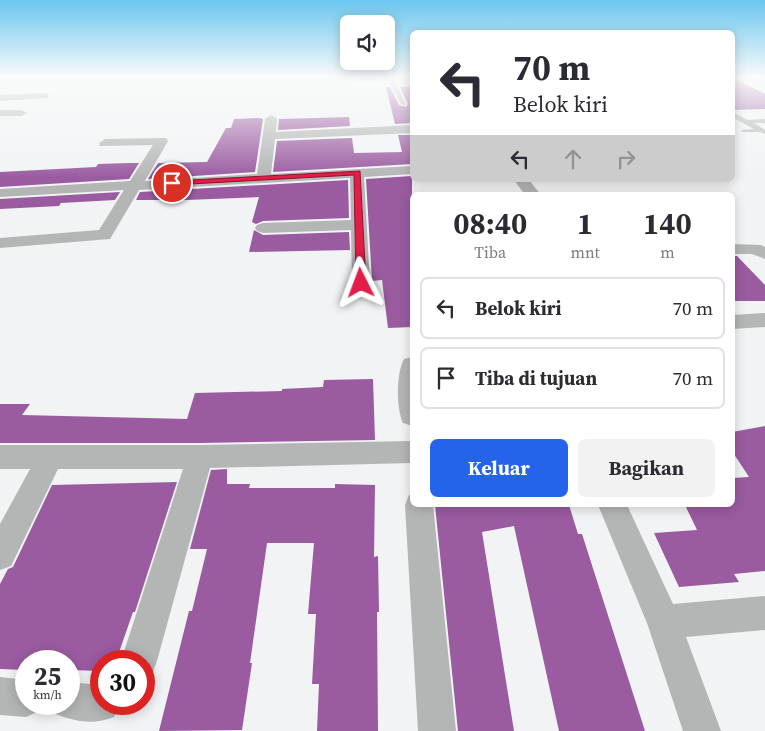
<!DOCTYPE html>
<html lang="id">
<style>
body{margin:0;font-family:"Source Serif 4",serif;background:#f2f2f3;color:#2b2b33;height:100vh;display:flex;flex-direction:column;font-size:19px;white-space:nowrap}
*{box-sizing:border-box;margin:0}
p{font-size:16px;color:#7c7c81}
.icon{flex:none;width:28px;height:28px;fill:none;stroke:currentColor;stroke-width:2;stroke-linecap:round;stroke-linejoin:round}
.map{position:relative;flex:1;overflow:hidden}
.drawer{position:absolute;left:410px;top:192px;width:325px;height:315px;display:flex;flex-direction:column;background:#fff;border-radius:8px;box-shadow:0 2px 12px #0003}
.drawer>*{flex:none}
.hud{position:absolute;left:410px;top:30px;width:325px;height:152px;border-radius:8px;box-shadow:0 2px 12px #0003;background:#fff;color:#2b2b33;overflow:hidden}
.controls{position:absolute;left:340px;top:15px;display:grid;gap:10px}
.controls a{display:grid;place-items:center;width:55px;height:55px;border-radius:8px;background:#fff;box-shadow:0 2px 12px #0003;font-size:25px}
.speed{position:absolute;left:15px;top:650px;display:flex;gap:10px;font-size:25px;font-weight:700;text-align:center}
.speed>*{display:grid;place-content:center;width:65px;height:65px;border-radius:50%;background:#fff;box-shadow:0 2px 12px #0003;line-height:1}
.speed small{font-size:12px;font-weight:400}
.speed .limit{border:8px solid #d22;background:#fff;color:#111}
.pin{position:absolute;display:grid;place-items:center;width:42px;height:42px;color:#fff;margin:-21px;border:2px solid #fff;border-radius:50%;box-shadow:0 1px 5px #0007}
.me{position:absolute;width:55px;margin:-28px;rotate:357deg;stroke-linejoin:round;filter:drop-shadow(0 0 4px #0008)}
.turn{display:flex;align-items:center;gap:18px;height:105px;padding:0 20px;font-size:22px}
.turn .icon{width:65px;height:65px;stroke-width:2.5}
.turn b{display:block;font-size:35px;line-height:42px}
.lanes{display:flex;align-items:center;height:48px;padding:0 20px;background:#0003;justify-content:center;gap:25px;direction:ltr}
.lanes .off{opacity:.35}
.eta{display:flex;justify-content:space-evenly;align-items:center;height:85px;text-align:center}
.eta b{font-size:30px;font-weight:700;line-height:35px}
.action{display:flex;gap:10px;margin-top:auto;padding:10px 20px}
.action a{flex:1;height:58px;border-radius:8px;background:#2563eb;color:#fff;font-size:20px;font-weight:700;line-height:58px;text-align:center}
.action a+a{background:#f2f2f3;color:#2b2b33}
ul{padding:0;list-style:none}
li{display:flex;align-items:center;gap:15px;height:62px;margin:0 10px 8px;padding:0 10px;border:2px solid #e1e1e2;border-radius:8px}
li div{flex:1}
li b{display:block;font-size:19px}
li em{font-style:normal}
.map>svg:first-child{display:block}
.building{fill:#9a5ba1}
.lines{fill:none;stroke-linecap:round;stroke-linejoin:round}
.lane{fill:#b4b5b5;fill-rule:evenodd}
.street{fill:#b4b5b5;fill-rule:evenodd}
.route{fill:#e11d48;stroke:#92132f}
</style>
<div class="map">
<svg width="765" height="731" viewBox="0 0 765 731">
<rect width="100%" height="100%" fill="#f1f3f5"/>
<g class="building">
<polygon points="732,77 765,94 765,109 732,110"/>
<polygon points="412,86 412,123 395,124 386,87 390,87 399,105 406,107 408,104 400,87"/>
<polygon points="349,117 350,126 278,130 279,119"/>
<polygon points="259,118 263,119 255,172 148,179 158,163 207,162 226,128 231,128 234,119"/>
<polygon points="398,135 412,135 412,164 273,172 277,141 352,138 354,153 402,152"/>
<polygon points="129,163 139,163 129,179 0,187 0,172 96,167 98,164"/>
<polygon points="412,176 412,327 388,328 382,280 372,281 366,179"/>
<polygon points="348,180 349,218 263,221 256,224 252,222 259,197 187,200 136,200 140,192"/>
<polygon points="120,192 115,200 61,203 59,206 0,209 0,199"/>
<polygon points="254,230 263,235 349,232 350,250 249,252"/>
<polygon points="732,256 737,256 765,285 765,301 732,301"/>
<polygon points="373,379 375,440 200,443 0,443 0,404 30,404 22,415 187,419 195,393 282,391 282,389 323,387 324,380"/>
<polygon points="765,426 765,571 734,574 739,582 679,587 654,533 697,530 685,505 732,505 732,478 749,477 732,451 732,432"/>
<polygon points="227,469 227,484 250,484 249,488 335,488 335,484 375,485 374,557 378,556 379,612 377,612 378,731 317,731 319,684 312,684 316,614 308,614 314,543 267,543 250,663 252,663 242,730 159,731 189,611 192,611 207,549 190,549 211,470"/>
<polygon points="177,482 135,612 133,612 116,661 101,661 101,671 69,670 69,661 26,661 26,670 0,669 0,584 8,569 13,567 52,485"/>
<polygon points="435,505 569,505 578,534 582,534 645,731 559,731 514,526 482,532 514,731 458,731"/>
</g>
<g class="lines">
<g class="lane">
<polygon points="390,76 394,76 397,86 406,105 401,104 391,86"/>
<polygon points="732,112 748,120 765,119 765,123 754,123 765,130 765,134 760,132 742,132 742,130 754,129 732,117"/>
</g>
<g class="street">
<polygon points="44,93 48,94 49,96 48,98 0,101 0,95"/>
<polygon points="0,110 21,110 27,113 21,116 0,116"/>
<polygon points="271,115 277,119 276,132 412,125 412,133 275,139 271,174 412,166 412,174 364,177 370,283 368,287 361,289 354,287 352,283 351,230 263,233 257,231 255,228 257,225 263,223 351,220 350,178 139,190 110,239 0,248 0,238 99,230 124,190 0,197 0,189 130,181 153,145 100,146 99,143 105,139 166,138 168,141 145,181 257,174 265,119"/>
<polygon points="514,180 529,180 541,195 525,195"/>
<polygon points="732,244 761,245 765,247 765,259 752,254 732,254"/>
<polygon points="765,313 765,327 732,329 732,315"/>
<path d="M412,357V426L403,423C396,409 396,373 404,359Z"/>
<polygon points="412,441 412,463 210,468 157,661 152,674 144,677 144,661 121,661 183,469 58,469 11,566 0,570 0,524 30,469 0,469 0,445 200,445"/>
<polygon points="412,494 412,505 433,505 456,731 418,731 405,505 409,495"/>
<polygon points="598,505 627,505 673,604 765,596 765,630 686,637 721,731 683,731 647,623"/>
<polygon points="0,677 26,680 26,704 42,704 39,711 26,717 0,715"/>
<path d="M69,682L101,685V704H120L114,717C95,725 75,722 56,714L52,704H69Z"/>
</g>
</g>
<linearGradient id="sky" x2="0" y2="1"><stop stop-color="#6ac6ee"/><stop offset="0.43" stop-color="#f9fafa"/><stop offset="1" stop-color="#f9fafa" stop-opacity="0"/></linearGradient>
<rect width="765" height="178" fill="url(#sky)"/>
<polygon class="route" points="360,171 366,283 361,286 356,283 354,175 172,185 168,183 172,181"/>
</svg>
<div class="controls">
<a><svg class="icon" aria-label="sound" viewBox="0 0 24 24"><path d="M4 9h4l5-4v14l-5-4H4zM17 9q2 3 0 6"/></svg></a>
</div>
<div class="speed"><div>25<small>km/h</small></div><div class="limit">30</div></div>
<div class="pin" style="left:172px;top:183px;background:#d93025"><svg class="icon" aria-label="arrive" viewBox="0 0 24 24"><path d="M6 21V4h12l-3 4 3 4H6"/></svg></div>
<svg class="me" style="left:361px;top:283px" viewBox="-20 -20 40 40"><path d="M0-17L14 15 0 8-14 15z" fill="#e11d48" stroke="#fff" stroke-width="4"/></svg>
<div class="hud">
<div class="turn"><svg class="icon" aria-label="left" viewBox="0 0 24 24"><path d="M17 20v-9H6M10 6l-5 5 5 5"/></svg><div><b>70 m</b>Belok kiri</div></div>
<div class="lanes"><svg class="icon" aria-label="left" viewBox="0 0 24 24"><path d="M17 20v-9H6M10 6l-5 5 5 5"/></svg><svg class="icon off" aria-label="ahead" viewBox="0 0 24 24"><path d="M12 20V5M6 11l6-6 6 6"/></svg><svg class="icon off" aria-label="right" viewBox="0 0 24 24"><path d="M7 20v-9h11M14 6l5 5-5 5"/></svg></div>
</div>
<section class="drawer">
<div class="eta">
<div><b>08:40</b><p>Tiba</p></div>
<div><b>1</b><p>mnt</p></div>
<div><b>140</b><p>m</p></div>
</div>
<ul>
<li><svg class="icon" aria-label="left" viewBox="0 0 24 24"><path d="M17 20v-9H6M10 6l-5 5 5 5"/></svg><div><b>Belok kiri</b></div><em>70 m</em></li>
<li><svg class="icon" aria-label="arrive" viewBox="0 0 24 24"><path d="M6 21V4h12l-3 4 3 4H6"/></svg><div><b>Tiba di tujuan</b></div><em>70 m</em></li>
</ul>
<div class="action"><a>Keluar</a><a>Bagikan</a></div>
</section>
</div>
